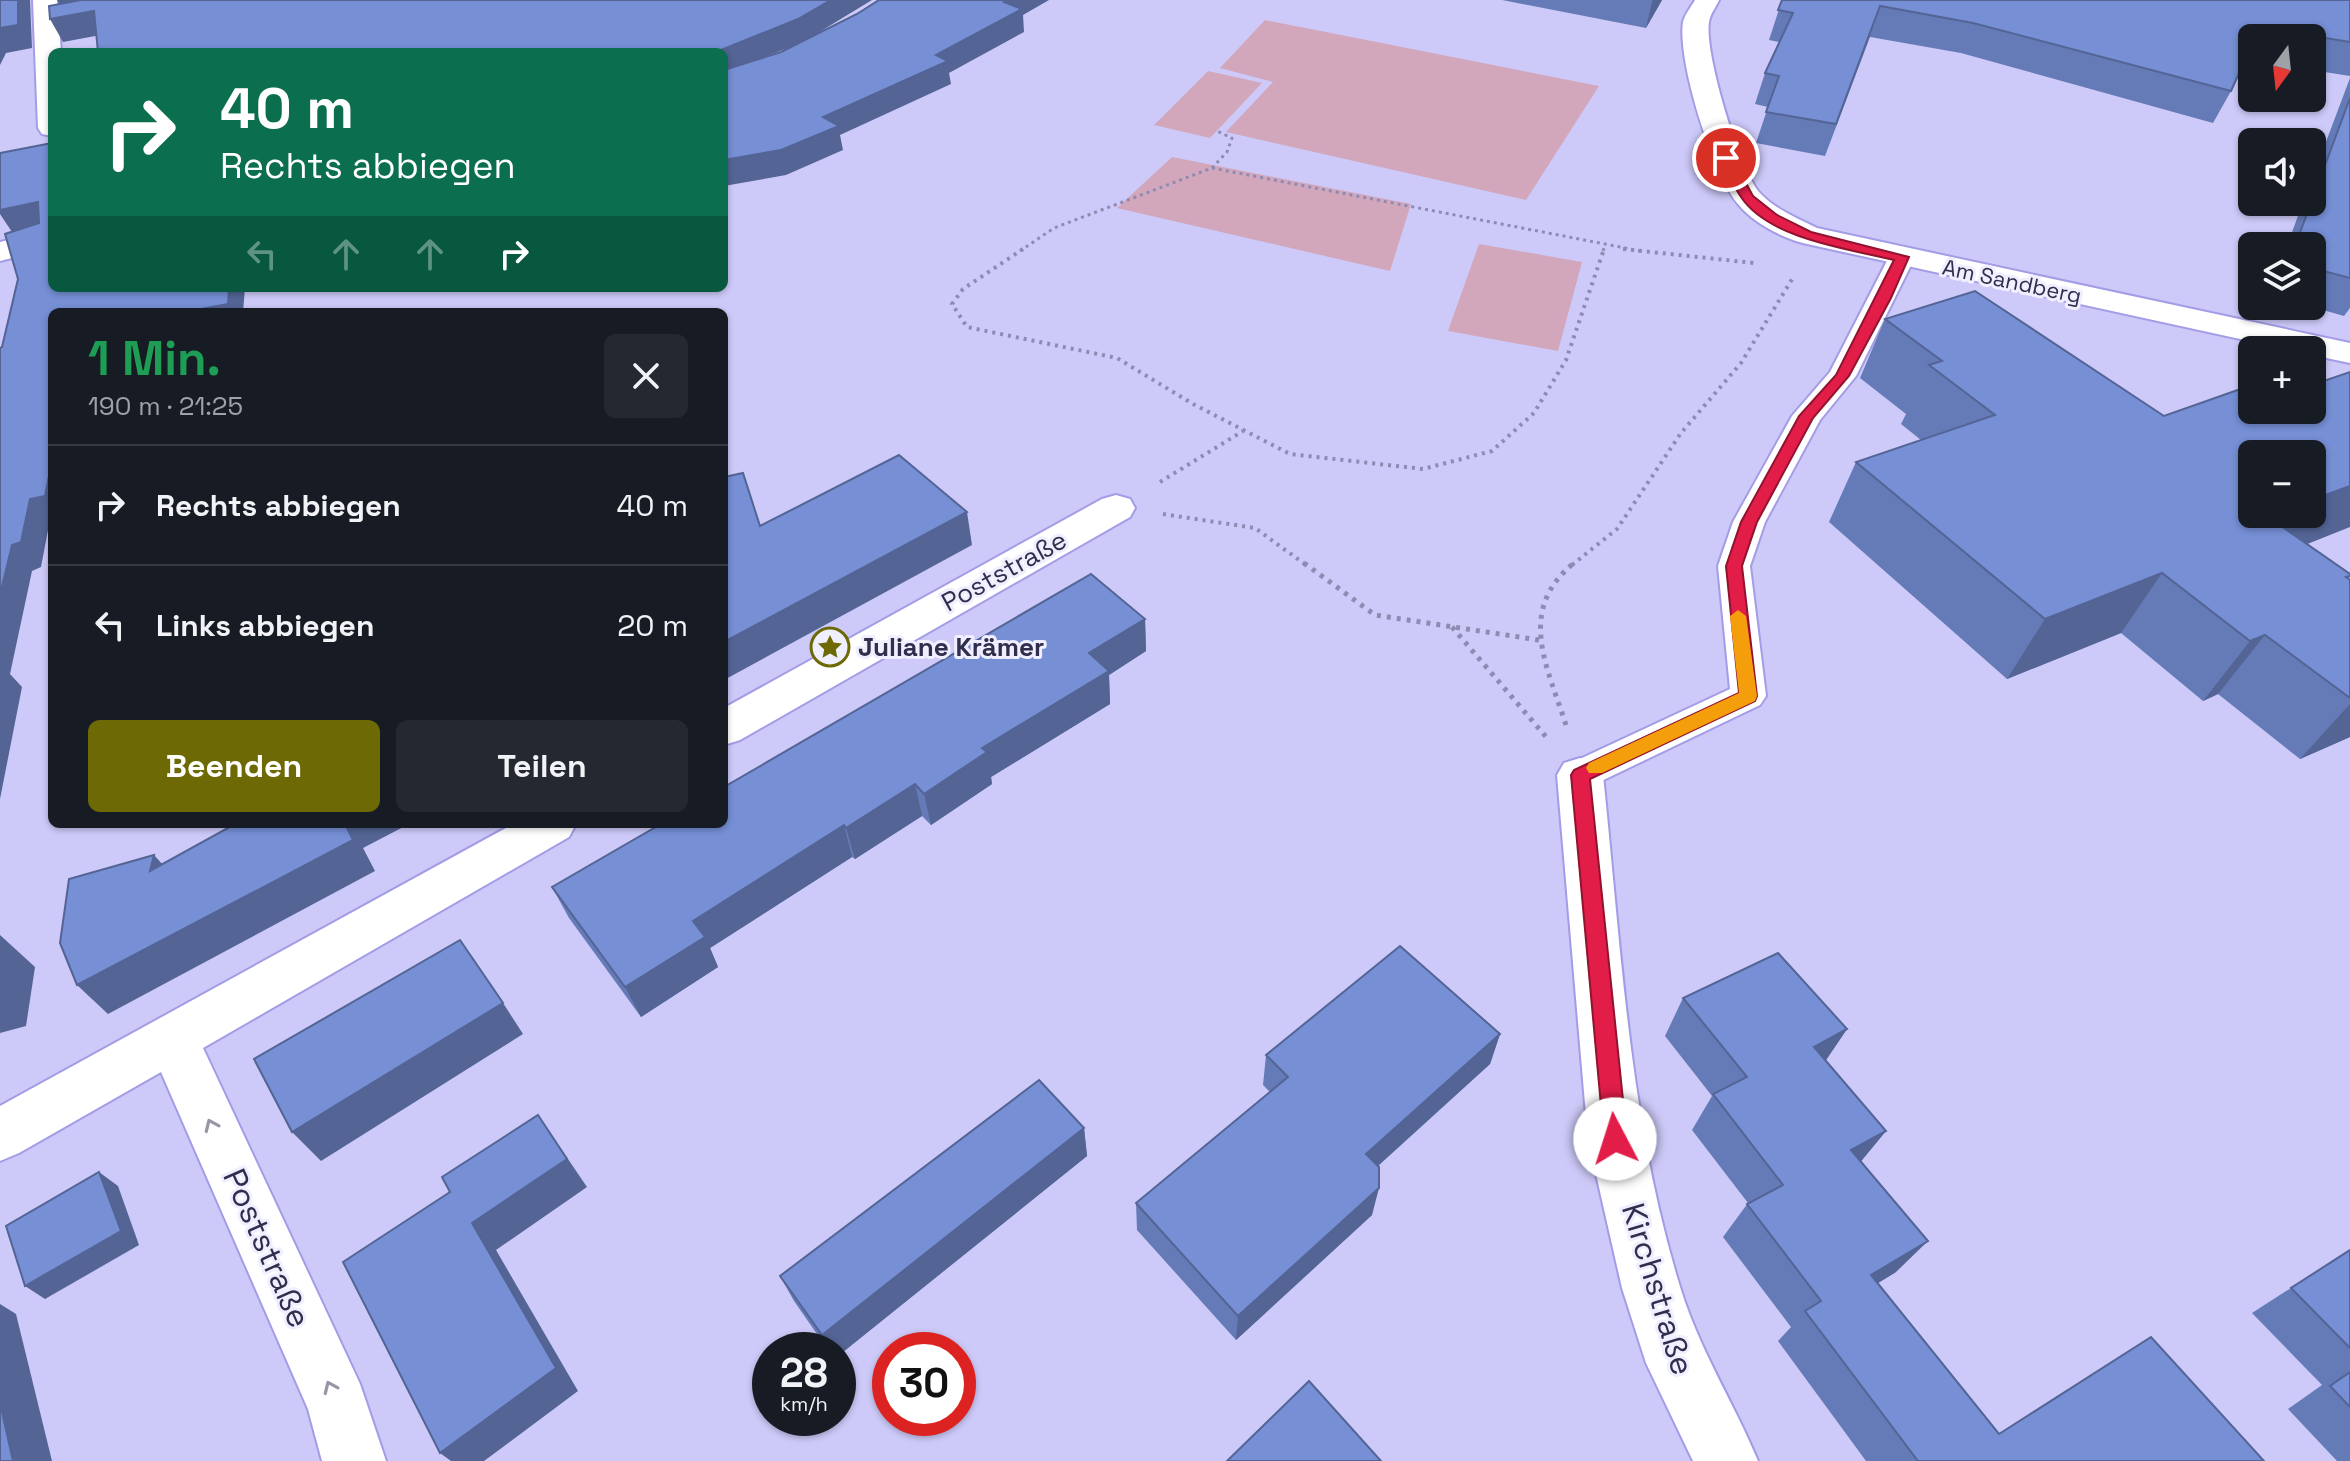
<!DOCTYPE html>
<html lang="de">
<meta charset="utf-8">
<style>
body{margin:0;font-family:"Space Grotesk",sans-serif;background:#242831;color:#f1f3f6;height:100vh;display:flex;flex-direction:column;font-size:30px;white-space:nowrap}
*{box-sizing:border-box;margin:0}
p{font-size:26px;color:#9ea1a6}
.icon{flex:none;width:44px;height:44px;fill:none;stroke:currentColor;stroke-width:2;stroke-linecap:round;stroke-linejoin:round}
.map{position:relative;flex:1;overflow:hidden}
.drawer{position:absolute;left:48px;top:308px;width:680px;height:520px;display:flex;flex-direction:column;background:#171b24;border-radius:12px;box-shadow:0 2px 6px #0004}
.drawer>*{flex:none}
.hud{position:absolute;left:48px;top:48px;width:680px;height:244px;border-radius:12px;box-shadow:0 2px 6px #0004;background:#0b6e4f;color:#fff;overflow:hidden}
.needle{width:52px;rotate:195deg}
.buttons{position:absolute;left:2238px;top:24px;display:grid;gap:16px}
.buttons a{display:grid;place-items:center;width:88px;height:88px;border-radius:12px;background:#171b24;box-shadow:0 2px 6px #0004;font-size:40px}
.speed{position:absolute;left:752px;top:1332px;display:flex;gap:16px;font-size:40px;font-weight:700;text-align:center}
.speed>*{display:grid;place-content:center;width:104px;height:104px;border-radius:50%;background:#171b24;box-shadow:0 2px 6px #0004;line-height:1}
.speed small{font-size:20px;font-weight:400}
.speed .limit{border:12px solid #d22;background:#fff;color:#111}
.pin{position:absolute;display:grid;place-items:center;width:68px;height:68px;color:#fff;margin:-34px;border:4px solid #fff;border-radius:50%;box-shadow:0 2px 8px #0007}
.me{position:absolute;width:88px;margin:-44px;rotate:355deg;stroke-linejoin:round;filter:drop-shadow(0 0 6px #0008)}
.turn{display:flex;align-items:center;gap:28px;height:168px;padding:0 40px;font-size:36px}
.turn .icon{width:104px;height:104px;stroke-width:2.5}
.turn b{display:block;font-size:56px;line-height:68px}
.lanes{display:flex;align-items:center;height:76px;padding:0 40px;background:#0003;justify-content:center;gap:40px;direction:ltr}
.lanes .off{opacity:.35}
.round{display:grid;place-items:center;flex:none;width:84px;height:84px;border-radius:12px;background:#242831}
.headline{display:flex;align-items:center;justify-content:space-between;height:136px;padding:0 40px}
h1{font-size:48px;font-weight:700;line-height:60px;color:#1e9e55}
.action{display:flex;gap:16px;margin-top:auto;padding:16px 40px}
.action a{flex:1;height:92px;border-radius:12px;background:#6d6a05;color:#fff;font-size:32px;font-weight:700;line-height:92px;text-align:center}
.action a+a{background:#242831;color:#f1f3f6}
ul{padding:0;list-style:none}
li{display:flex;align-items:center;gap:24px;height:120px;padding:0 40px;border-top:2px solid #363941}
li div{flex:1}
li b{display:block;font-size:30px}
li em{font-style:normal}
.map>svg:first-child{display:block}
.green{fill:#d2a7bc}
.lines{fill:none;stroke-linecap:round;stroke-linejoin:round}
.lane-casing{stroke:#a39ce6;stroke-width:4}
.street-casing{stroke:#a39ce6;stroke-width:4}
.path-far2{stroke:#8e8bb3;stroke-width:3;stroke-dasharray:3 4;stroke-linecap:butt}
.path-far1{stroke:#8e8bb3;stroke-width:4;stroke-dasharray:3 5;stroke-linecap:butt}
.path{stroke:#8e8bb3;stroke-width:5;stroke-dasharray:4 6;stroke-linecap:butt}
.lane{fill:#fff;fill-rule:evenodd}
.street{fill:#fff;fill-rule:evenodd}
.wall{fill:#657bb7}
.shaded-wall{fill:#536495}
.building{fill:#768fd5;stroke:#536495;stroke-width:2}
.oneway{stroke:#9896a6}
.route{fill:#e11d48;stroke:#92132f;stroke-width:2}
.slow{fill:#f59e0b}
.labels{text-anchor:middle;stroke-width:6;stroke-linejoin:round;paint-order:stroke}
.far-street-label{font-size:22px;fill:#312e4d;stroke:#efefff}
.street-label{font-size:26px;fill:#312e4d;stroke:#efefff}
.poi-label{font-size:26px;font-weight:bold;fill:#312e4d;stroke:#efefff;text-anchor:start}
.near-street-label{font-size:32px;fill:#312e4d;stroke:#efefff}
</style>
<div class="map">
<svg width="2350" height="1461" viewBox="0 0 2350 1461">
<rect width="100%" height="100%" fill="#cdcaf9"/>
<g class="green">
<polygon points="1265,20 1599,86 1526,200 1226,132 1273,82 1220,68"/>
<polygon points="1208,71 1262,83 1210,138 1154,125"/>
<polygon points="1172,157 1411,204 1390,271 1117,208"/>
<polygon points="1479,244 1582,262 1558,351 1448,331"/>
</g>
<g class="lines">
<defs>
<polygon id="lane" points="1902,249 1911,252 1915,257 1856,376 1820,420 1765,522 1750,566 1766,696 1760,705 1593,785 1580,789 1567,785 1562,775 1567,765 1730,689 1718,566 1733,522 1792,416 1830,372 1889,257 1893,252"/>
<g id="street">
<polygon points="33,0 57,0 61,52 52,52 52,136 42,134 38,128"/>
<path d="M1695,0H1719C1716,7 1710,14 1709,22C1704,53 1739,168 1759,192C1774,209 1797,218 1817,228L2350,343V363L2312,355V350H2290L1807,244C1784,239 1753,223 1738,204C1713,174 1677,61 1683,22C1685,14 1691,7 1695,0Z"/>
<polygon points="52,229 52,248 0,261 0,242"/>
<polygon points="1116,495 1130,499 1135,508 1130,517 740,740 724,745 724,708 1102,499"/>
<path d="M1580,758L1596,763L1603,775C1621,947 1629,1124 1681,1290C1701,1353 1733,1401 1758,1461H1693L1646,1363L1622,1288L1588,1139L1557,775L1564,763Z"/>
<polygon points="513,824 576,824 569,837 203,1048 360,1384 386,1461 322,1461 308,1409 161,1072 19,1153 0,1161 0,1106"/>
</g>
</defs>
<use href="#lane" class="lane-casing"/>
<use href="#street" class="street-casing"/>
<g class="path-far2">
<polyline points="1212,168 1641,251"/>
<polyline points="1020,251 1054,228 1212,168 1227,152 1232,138 1217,131"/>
<polyline points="1603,251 1605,245"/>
</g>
<g class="path-far1">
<polyline points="1023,249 963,289 952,304 967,327 1117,358 1193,404 1290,454 1423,469 1492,451 1534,413 1566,360 1604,249"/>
<polyline points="1623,249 1754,263"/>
<polyline points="1160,482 1243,431"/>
<polyline points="1163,514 1255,528 1306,565"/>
<polyline points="1572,565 1617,529 1681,433 1741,363 1794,276"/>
</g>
<g class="path">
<polyline points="1304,563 1375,615 1539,640"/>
<polyline points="1452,627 1547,738"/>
<path d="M1566,725C1547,666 1516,610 1574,563"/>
</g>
<use href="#lane" class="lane"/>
<use href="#street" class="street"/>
</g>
<g class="wall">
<polygon points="1502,0 1662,0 1646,28"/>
<polygon points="1782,0 2350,0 2350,76 2312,70 2312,38 2252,38 2252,59 2245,58 2231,91 2213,123 1961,53 1870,37 1825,156 1756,143 1768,107 1755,104 1765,73 1779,42 1769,40"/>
<polygon points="2350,78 2350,308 2344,316 2309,306 2312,306 2312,246 2287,246 2303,202 2312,202 2312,179"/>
<polygon points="1885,319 2307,544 2350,574 2349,579 2350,580 2350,737 2300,759 2218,694 2203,701 2121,633 2007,679 1829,522 1856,462 1921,440 1901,424 1906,414 1860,378"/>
<polygon points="1145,619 1146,651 1109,675 1110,704 991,777 992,784 931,825 922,816 855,859 852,857 710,948 718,967 641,1017 569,918 552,887"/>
<polygon points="1683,998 1847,1029 1826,1060 1886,1131 1861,1161 1896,1272 1878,1283 1999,1434 2264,1461 1866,1461 1778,1341 1791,1327 1723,1237 1748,1203 1692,1130 1712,1096 1665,1036"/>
<polygon points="1500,1034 1490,1064 1378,1166 1372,1215 1236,1340 1137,1230 1136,1203 1270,1092 1263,1085 1266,1055"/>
<polygon points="1084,1128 1087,1156 838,1356 838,1350 828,1350 794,1301 780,1276"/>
<polygon points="2350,1250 2350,1461 2337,1461 2288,1409 2322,1385 2252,1313"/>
</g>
<g class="shaded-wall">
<polygon points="18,0 30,0 32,48 6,53 0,65 0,28"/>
<polygon points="57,0 102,0 61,7"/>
<polygon points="831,0 872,0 803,42 724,73 724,52 716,51"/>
<polygon points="1007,0 1049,0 1023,15 1024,32 949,73 951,84 840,135 843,150 786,175 724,186 724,160 823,117 936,55"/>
<polygon points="1653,0 1662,0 1646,28 1652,2"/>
<polygon points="94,11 106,34 63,42 50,19"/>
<polygon points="38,202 52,224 14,235 0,214 0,210"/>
<polygon points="229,288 245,288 243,312 185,312"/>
<polygon points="52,461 52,524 49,525 41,567 32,571 10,674 22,687 0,799 0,595 12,545 30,499"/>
<polygon points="2350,486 2350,527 2224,577 2268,517 2276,514 2312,514 2312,500"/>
<polygon points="967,512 972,545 724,680 724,642"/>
<polygon points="2162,573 2121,633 2007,679 2045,619"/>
<polygon points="1145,619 1146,651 1109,675 1110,704 991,777 992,784 931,825 924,794 1089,653"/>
<polygon points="2265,635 2218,694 2203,701 2250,641"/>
<polygon points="2350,704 2350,737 2300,759"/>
<polygon points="915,784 922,816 855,859 846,828"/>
<polygon points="345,824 409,824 363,848 375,871 108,1014 77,985"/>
<polygon points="844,825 852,857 710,948 718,967 641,1017 625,987 693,921"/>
<polygon points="154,855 182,886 150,871"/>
<polygon points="0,935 35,967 26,1026 0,1033"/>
<polygon points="503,1003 523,1034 321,1161 292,1132"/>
<polygon points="1847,1029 1822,1066 1814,1047"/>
<polygon points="1500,1034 1490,1064 1360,1182 1366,1154"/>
<polygon points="538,1115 587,1187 496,1250 578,1391 484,1461 451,1461 440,1453 472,1223"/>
<polygon points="1084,1128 1087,1156 838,1356 838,1350 830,1350 822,1335"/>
<polygon points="1886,1131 1858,1165 1851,1150"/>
<polygon points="99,1172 118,1186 139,1245 45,1299 25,1286"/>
<polygon points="1379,1188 1372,1215 1236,1340 1238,1316"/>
<polygon points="1928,1241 1896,1272 1842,1305 1871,1275"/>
<polygon points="0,1304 16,1314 52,1461 13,1461 0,1403"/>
</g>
<g class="building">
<polygon points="0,0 18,0 18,25 0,28"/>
<polygon points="81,0 831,0 798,19 716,52 98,52 94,11 50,19 49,6"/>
<polygon points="879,0 1007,0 1004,2 1022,9 936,55 948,61 823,117 839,126 781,150 724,160 724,70 781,52 857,14"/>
<polygon points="1782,0 2350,0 2350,42 2259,27 2255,38 2252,38 2252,44 2231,91 1973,23 1880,6 1836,124 1766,112 1779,76 1765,73 1793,13 1778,10"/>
<polygon points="2350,98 2350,278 2312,268 2312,246 2295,246"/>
<polygon points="52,143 52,288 229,288 228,304 185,312 52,312 52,461 45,496 30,499 21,542 12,545 0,595 0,348 2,347 18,279 5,234 39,223 38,202 0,210 0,153"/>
<polygon points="1975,291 2164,416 2252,385 2252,410 2312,410 2312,385 2350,372 2350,486 2312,500 2312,454 2252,454 2252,514 2276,514 2268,517 2350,574 2350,576 2346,577 2350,580 2350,698 2265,635 2250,641 2162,573 2045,619 1856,462 1995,415 1929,365 1942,361 1885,319"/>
<polygon points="899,455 967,512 724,642 724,477 743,473 760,526"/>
<polygon points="1091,574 1145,619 1089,653 1109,671 982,748 987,752 924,794 915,784 846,828 844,825 693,921 705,937 625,987 552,887 661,824 724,824 724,787"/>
<polygon points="235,824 345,824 353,840 77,985 60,943 69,879 154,855 150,871"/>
<polygon points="460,940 503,1003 292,1132 254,1059"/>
<polygon points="1400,946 1500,1034 1366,1154 1379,1167 1379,1188 1238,1316 1136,1203 1288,1077 1266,1055"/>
<polygon points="1778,953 1847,1029 1814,1047 1886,1131 1851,1150 1928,1241 1871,1275 1999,1434 2151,1337 2264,1461 1918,1461 1805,1311 1821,1301 1747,1204 1783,1185 1713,1094 1747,1077 1683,998"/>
<polygon points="1039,1080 1084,1128 822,1335 780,1276"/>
<polygon points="538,1115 567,1159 472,1223 556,1368 440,1453 343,1262 450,1192 442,1177"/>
<polygon points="99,1172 121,1231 25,1286 6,1226"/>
<polygon points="2350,1250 2350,1348 2291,1288"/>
<polygon points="2350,1372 2350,1407 2330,1386"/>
<polygon points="1309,1381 1381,1461 1227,1461"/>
<polygon points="0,1403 13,1461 0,1461"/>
</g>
<defs><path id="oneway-chevron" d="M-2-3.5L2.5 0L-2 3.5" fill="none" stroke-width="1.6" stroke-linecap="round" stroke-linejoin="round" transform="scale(2)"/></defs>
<g class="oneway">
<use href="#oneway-chevron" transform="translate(211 1125) rotate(-114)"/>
<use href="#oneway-chevron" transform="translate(330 1387) rotate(-114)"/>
</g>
<path class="route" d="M1722,156H1731L1753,196L1777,215L1811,232L1909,257L1891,298L1849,376L1813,418L1757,522L1742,566L1757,696L1755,701L1590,779L1627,1139L1623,1147L1615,1150L1607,1147L1604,1139L1571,775L1574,770L1739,693L1726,566L1741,522L1799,416L1836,375L1894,260C1849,249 1769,239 1741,197C1733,185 1727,171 1720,158Z"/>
<polygon class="slow" points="1738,610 1746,616 1757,696 1755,701 1602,773 1589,773 1586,768 1589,763 1739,693 1730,616"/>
<defs>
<symbol id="sight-ring" viewBox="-11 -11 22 22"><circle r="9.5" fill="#efefff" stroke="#6d6a05" stroke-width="1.5"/><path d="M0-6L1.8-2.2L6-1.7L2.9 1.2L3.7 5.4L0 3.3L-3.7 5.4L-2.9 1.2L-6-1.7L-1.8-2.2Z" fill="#6d6a05"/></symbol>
</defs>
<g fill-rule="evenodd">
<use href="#sight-ring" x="808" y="625" width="44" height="44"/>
</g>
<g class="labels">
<g class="far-street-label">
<text transform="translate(2012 281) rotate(12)" y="8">Am Sandberg</text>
</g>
<g class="street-label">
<text transform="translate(1004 571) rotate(-29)" y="9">Poststraße</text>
</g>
<g class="poi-label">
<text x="858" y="656">Juliane Krämer</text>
</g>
<g class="near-street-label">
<text transform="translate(267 1248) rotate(66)" y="11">Poststraße</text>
<text transform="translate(1658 1289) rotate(73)" y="11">Kirchstraße</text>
</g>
</g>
</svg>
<div class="buttons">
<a><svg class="needle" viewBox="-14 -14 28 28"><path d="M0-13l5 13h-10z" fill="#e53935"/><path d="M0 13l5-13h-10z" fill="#9ea1a6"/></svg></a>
<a><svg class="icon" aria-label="sound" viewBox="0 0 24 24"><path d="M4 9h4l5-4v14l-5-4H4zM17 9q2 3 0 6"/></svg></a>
<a><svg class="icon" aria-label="layers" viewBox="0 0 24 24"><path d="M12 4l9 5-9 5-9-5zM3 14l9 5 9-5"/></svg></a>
<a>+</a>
<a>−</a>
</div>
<div class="speed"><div>28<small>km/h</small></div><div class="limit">30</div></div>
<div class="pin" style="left:1726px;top:158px;background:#d93025"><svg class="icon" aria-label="arrive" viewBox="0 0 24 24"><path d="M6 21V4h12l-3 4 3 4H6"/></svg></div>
<svg class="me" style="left:1615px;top:1139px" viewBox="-20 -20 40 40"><circle r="19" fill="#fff"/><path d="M0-13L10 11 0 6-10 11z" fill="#e11d48"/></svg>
<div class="hud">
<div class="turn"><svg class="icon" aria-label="right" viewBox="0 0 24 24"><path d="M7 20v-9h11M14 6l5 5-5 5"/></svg><div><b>40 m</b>Rechts abbiegen</div></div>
<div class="lanes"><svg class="icon off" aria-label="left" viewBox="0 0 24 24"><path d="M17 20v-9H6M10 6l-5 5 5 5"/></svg><svg class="icon off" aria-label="ahead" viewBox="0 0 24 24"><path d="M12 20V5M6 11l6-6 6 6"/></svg><svg class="icon off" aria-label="ahead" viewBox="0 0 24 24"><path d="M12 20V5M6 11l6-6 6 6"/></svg><svg class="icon" aria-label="right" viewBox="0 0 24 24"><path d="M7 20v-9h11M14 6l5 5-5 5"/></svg></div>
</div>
<section class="drawer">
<div class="headline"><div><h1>1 Min.</h1><p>190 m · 21:25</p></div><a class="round"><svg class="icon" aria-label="close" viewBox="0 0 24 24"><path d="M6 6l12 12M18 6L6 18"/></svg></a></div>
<ul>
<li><svg class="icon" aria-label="right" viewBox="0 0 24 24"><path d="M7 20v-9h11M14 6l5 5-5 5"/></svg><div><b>Rechts abbiegen</b></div><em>40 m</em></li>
<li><svg class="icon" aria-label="left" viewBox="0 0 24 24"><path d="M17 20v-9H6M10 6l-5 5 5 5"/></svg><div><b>Links abbiegen</b></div><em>20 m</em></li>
</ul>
<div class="action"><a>Beenden</a><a>Teilen</a></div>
</section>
</div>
